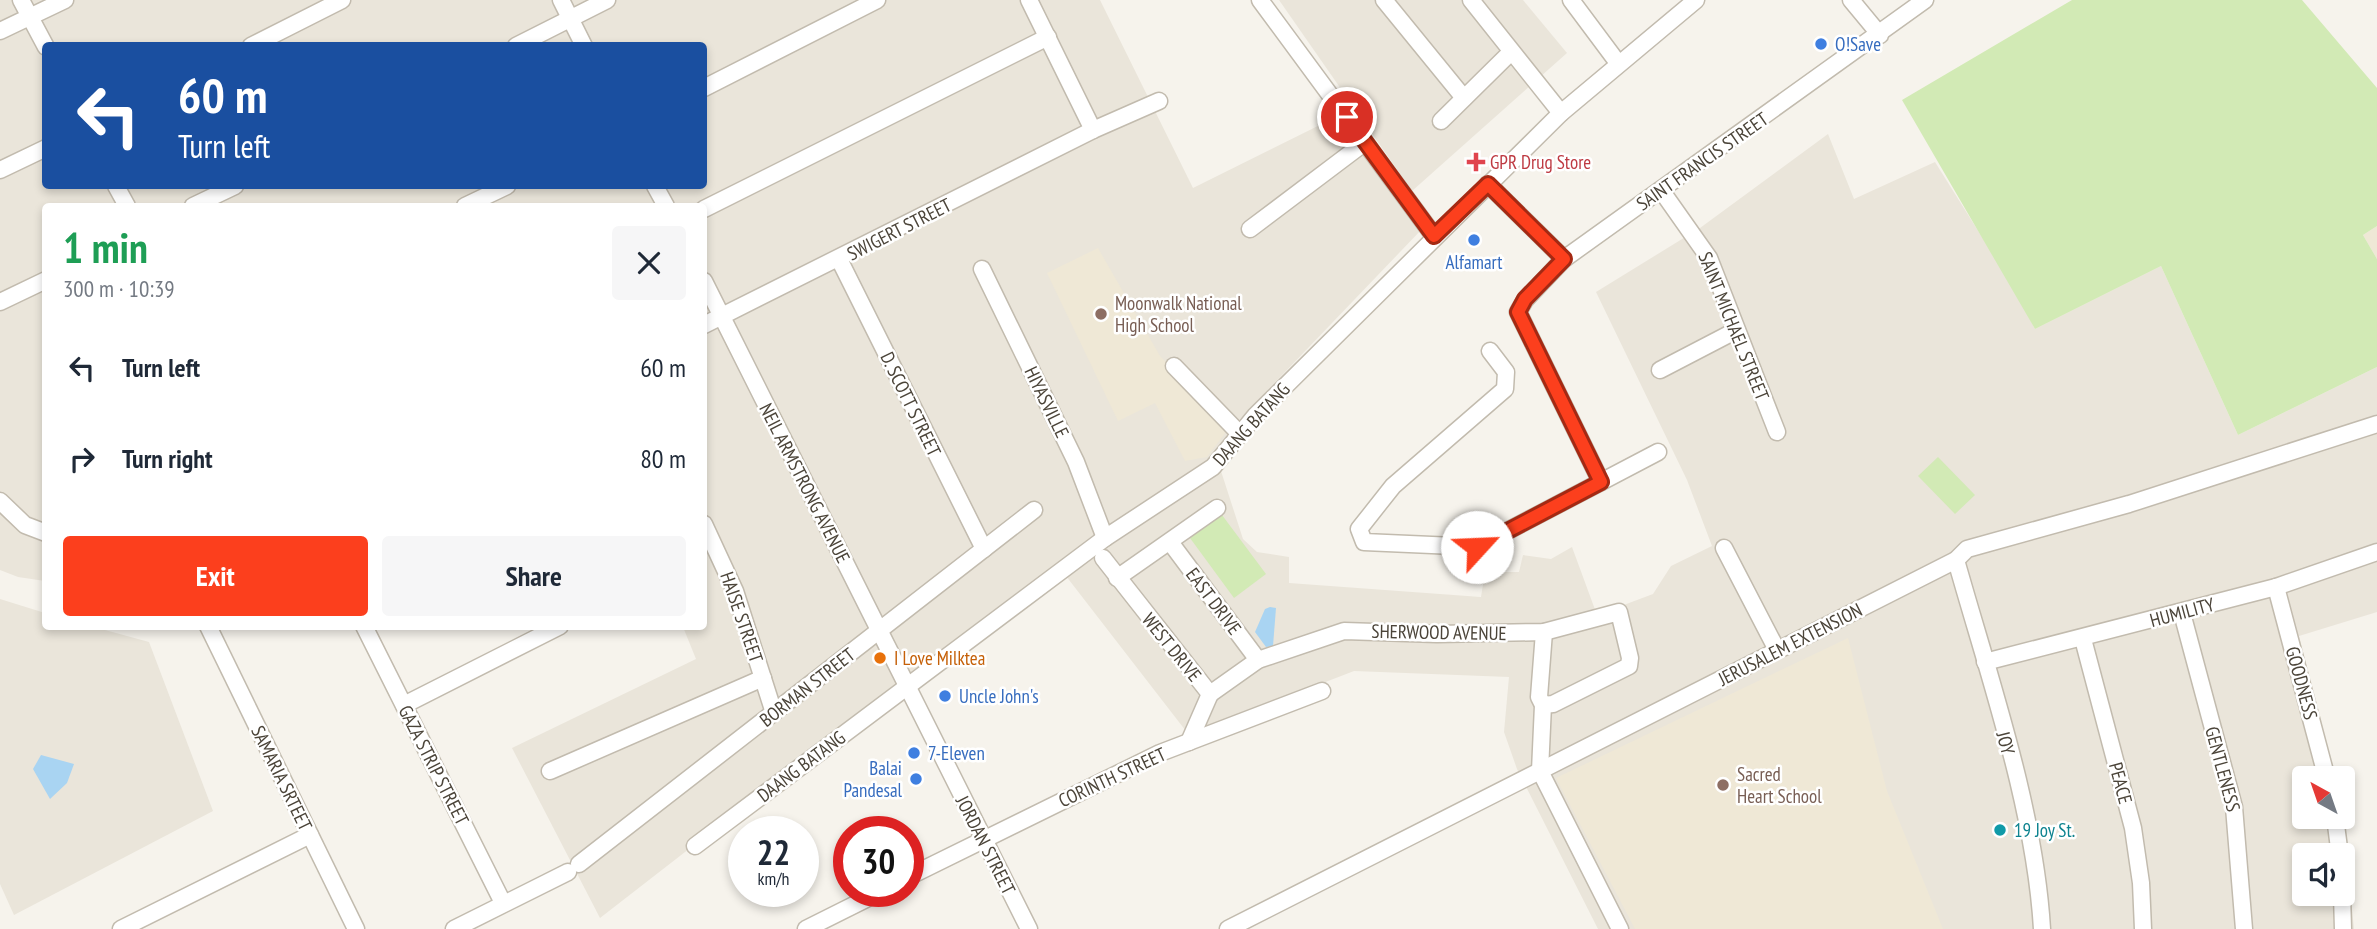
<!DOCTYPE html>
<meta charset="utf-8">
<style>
body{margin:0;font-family:"PT Sans Narrow",sans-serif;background:#f6f6f7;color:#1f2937;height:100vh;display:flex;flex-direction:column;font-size:26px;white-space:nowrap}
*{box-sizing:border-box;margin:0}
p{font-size:23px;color:#747a83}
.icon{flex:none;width:38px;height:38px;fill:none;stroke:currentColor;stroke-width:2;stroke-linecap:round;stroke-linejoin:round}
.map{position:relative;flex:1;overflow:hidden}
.panel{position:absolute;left:42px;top:203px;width:665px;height:427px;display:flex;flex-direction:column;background:#fff;border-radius:7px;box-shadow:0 4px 10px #0003}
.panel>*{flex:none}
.top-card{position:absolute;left:42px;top:42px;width:665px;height:147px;border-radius:7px;box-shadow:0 4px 10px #0003;background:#1a4fa0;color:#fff;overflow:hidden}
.needle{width:46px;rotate:320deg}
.controls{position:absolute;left:2292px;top:766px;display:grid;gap:14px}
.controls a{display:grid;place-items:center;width:63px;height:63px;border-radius:7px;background:#fff;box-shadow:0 4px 10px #0003;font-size:35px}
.speed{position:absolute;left:728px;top:816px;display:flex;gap:14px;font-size:35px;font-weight:700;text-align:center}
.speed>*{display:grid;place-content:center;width:91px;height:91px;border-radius:50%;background:#fff;box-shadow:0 4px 10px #0003;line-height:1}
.speed small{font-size:18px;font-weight:400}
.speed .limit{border:10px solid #d22;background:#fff;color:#111}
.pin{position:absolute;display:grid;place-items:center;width:60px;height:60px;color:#fff;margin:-30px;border:4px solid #fff;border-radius:50%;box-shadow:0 2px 7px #0007}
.me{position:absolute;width:77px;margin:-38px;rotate:65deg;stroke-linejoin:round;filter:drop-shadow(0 0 5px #0008)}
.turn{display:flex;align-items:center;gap:24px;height:147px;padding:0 21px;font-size:32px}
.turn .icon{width:91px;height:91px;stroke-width:2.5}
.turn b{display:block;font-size:49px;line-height:60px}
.round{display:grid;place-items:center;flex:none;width:74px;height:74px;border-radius:7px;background:#f6f6f7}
.overview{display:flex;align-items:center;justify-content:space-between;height:119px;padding:0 21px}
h1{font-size:42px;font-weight:800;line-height:52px;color:#1e9e55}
.action{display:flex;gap:14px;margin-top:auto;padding:14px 21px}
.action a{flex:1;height:80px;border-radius:7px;background:#fc3f1d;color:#fff;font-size:28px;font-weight:800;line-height:80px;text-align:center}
.action a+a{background:#f6f6f7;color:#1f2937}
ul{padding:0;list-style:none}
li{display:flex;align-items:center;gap:21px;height:91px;padding:0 21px}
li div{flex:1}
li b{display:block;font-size:26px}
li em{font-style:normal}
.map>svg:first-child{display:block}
.residential{fill:#eae5da;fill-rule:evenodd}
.education{fill:#efe8d6}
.green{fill:#d2eab5}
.water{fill:#a9d4f2}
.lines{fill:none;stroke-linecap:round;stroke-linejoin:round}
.minor-casing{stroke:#c2bbae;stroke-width:19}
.minor{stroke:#fff;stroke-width:16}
.route-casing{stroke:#a42913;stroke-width:18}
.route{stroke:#fc3f1d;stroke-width:12}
.shop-dot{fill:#3f7fe0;stroke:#fff;stroke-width:2.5}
.health-dot{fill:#e0444e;stroke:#fff;stroke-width:2.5}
.education-dot{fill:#8d6e63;stroke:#fff;stroke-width:2.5}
.food-dot{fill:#e8710a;stroke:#fff;stroke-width:2.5}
.culture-dot{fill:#0f9aa8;stroke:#fff;stroke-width:2.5}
.labels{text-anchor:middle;stroke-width:5;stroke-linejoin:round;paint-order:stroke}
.shop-label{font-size:19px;fill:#366cbe;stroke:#fff;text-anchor:start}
.street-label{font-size:19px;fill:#4b4439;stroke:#fff}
.health-label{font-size:19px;fill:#be3a42;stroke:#fff;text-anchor:start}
.education-label{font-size:19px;fill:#785e54;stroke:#fff;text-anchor:start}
.food-label{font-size:19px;fill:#c56008;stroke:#fff;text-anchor:start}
.culture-label{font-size:19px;fill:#0d838f;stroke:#fff;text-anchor:start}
</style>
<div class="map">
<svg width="2377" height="929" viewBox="0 0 2377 929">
<rect width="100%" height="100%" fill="#f6f3ec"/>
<g class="residential">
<path d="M0,0H1100L1193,188L1338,116L1423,228L1239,420L1211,461L1076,549L600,918L512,748L696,659L683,627L704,626V206H46L45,581L18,577L0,570ZM46,46H704V186H46Z"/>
<polygon points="1279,0 1523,0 1567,53 1412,191"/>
<path d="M1828,134L1854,199L1935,162L2012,285L2035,329L2161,266L2238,435L2377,367V612L2299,636L2335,779H2305V817H2343L2354,929H1598L1517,769L1504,732L1509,677L1354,671L1189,735L1066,576L1105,546L1220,468L1243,539L1257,552L1289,557V583L1481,597L1485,572H1519L1523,555L1551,559L1572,547L1597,615L1653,594L1671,566L1712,546L1687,480L1596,292L1700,228ZM2305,856H2343V894H2305Z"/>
<polygon points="0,599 45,613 46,626 94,627 149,642 213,811 14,915 0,884"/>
</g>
<g class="education">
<polygon points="2377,226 2377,259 2363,235"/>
<polygon points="1098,248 1160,356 1230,427 1207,457 1185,461 1155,403 1118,421 1047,273"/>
<polygon points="1848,638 1887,791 1943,929 1635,929 1556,778"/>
</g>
<g class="green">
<polygon points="2072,0 2302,0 2377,88 2377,226 2363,235 2377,259 2377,367 2238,435 2161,266 2035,329 1902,100"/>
<polygon points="1938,457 1975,495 1955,514 1918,476"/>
<polygon points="1222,515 1266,574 1234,598 1190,538"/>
</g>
<g class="water">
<polygon points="1270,607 1276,608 1273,646 1266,647 1255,632 1265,609"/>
<polygon points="41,755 74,764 67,783 50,799 33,769"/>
</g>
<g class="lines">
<defs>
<g id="minor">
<polyline points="21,0 46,47"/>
<polyline points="561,0 584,46"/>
<polyline points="1029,0 1093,130"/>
<polyline points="1260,0 1434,236"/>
<polyline points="1384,0 1464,98"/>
<polyline points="1471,0 1561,113"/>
<polyline points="1571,0 1618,63"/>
<polyline points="1851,0 1880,35"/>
<polyline points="0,31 65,0"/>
<polyline points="251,46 342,0"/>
<polyline points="516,46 607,0"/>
<polyline points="704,88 877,0"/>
<polyline points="1441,121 1511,52"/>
<polyline points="0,170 46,148"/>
<polyline points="1488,184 1564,259"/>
<polyline points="116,186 127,206"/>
<polyline points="655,186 666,206"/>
<polyline points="1661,190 1709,258 1777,432"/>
<polyline points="193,206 235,186"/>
<polyline points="465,206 507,186"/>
<polyline points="704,209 1048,37"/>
<polyline points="1250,229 1364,143"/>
<polyline points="839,259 984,549"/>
<polyline points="982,269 1076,462 1105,538"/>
<polyline points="704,281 1029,929"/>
<polyline points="0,302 46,280"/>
<polyline points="704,325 1093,130 1159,101"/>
<polyline points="1490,351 1506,372 1505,389 1393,486 1359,529 1364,542 1477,547 1658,452"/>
<polyline points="1174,366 1239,433"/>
<polyline points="1660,370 1735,331"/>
<polyline points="1601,482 1518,312 1525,300 1564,259 1925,0"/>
<polyline points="0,501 25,525 46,533"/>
<polyline points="704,524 735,591 774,713"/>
<polyline points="1170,542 1258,660"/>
<polyline points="1724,548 1777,650"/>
<polyline points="1103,558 1210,694"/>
<path d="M1956,560C1989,677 2035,809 2042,929"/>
<polyline points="1117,578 1217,508"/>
<polyline points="2276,587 2327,779"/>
<polyline points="2182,613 2234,807 2244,929"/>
<polyline points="208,626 356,929"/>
<polyline points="364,626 503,903"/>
<polyline points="1544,632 1539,697 1543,705 1540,771 1620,929"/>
<polyline points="2083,639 2133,828 2141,883 2143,929"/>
<polyline points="1985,662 2276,587 2377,552"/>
<polyline points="1210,694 1258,660 1344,631 1437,634 1544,632 1619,612 1630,658 1629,666 1553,704 1543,705"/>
<polyline points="404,705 560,626"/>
<polyline points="1189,742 1210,694"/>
<polyline points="550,771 763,678"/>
<polyline points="2335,817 2340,856"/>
<polyline points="695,846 1105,538 1213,467 1255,416 1561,113 1696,0"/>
<polyline points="579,864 1034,510"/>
<polyline points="908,877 1160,753 1322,691"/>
<polyline points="2342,894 2343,929"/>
<polyline points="121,929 310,835"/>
<polyline points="454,929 568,872"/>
<polyline points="806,929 882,891"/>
<polyline points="1228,929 1956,560 1967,549 2129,504 2377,424"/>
</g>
</defs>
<use href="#minor" class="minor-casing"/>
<use href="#minor" class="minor"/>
</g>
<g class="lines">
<defs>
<polyline id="route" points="1347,117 1434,236 1488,184 1564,259 1525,299 1518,312 1601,482 1477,547"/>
</defs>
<use href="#route" class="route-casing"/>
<use href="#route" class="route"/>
</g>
<g class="shop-dot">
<circle cx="1821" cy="44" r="7"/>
<circle cx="1474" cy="240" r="7"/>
<circle cx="945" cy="696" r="7"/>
<circle cx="914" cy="753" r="7"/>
<circle cx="916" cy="779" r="7"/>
</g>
<path class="health-dot" d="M1472.5 151.5h7v7h7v7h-7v7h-7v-7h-7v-7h7z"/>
<g class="education-dot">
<circle cx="1101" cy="314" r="7"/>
<circle cx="1723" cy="785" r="7"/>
</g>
<circle class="food-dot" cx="880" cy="658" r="7"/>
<circle class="culture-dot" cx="2000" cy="830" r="7"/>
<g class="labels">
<g class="shop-label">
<text x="1835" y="51">O!Save</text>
<text x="1474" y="269" text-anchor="middle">Alfamart</text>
<text x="959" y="703">Uncle John's</text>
<text x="928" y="760">7-Eleven</text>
<text x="902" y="775" text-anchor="end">Balai<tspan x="902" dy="22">Pandesal</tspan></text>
</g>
<g class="street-label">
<text transform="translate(1702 161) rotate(-35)" y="7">SAINT FRANCIS STREET</text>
<text transform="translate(899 229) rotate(-27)" y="7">SWIGERT STREET</text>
<text transform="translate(1734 326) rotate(68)" y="7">SAINT MICHAEL STREET</text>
<text transform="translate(1047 402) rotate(64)" y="7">HIYASVILLE</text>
<text transform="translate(911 404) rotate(64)" y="7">D. SCOTT STREET</text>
<text transform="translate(1251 424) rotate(-48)" y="7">DAANG BATANG</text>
<text transform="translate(805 483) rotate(63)" y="7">NEIL ARMSTRONG AVENUE</text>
<text transform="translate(1214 601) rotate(53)" y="7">EAST DRIVE</text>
<text transform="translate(2182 612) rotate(-15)" y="7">HUMILITY</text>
<text transform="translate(742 617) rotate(71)" y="7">HAISE STREET</text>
<text transform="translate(1439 632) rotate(1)" y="7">SHERWOOD AVENUE</text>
<text transform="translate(1790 644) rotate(-27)" y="7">JERUSALEM EXTENSION</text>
<text transform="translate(1172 647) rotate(51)" y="7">WEST DRIVE</text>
<text transform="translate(2302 683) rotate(75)" y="7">GOODNESS</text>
<text transform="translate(807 687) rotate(-38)" y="7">BORMAN STREET</text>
<text transform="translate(2006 743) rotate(75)" y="7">JOY</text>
<text transform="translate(434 765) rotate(63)" y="7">GAZA STRIP STREET</text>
<text transform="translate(801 766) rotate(-37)" y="7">DAANG BATANG</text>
<text transform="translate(2223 769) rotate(75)" y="7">GENTLENESS</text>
<text transform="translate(1112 777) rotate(-25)" y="7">CORINTH STREET</text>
<text transform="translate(282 778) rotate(64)" y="7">SAMARIA SRTEET</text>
<text transform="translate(2121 783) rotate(75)" y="7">PEACE</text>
<text transform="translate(986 845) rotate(63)" y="7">JORDAN STREET</text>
</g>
<g class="health-label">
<text x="1490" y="169">GPR Drug Store</text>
</g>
<g class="education-label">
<text x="1115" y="310">Moonwalk National<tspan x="1115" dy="22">High School</tspan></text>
<text x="1737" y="781">Sacred<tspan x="1737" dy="22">Heart School</tspan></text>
</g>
<g class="food-label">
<text x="894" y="665">I Love Milktea</text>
</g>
<g class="culture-label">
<text x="2014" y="837">19 Joy St.</text>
</g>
</g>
</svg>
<div class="controls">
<a><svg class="needle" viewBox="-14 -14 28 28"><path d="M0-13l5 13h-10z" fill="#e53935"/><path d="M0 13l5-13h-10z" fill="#747a83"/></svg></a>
<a><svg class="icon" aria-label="sound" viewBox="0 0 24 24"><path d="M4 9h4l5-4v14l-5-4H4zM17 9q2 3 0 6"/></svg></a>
</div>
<div class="speed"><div>22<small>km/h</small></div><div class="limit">30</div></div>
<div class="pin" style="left:1347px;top:117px;background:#d93025"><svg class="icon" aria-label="arrive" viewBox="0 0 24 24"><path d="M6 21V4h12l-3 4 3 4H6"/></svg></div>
<svg class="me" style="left:1477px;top:547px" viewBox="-20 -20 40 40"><circle r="19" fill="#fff"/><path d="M0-13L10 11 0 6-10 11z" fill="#fc3f1d"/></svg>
<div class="top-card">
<div class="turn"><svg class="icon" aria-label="left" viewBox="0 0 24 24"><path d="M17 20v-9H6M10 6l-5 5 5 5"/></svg><div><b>60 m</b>Turn left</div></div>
</div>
<section class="panel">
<div class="overview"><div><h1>1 min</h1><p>300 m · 10:39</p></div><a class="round"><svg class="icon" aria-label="close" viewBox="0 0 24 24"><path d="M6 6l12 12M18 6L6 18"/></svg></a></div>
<ul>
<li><svg class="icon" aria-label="left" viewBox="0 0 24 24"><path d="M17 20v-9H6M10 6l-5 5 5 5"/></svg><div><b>Turn left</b></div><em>60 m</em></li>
<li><svg class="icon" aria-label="right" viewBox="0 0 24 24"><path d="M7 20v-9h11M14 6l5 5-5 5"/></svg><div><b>Turn right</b></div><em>80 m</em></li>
</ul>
<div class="action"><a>Exit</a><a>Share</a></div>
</section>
</div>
